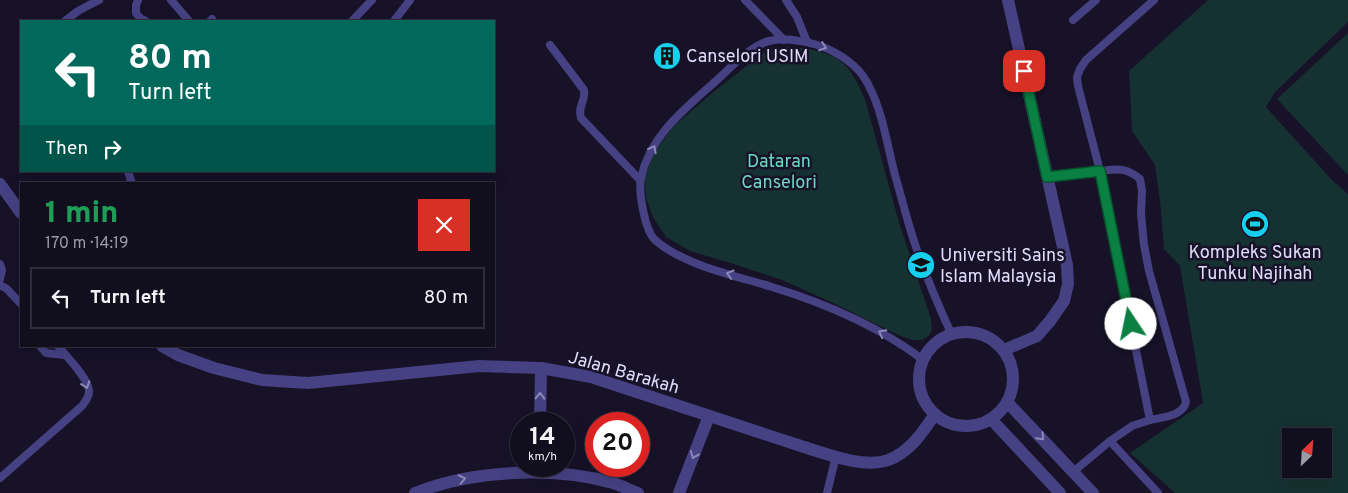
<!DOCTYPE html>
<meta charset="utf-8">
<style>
body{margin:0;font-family:Overpass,sans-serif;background:#1a1727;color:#f1f3f6;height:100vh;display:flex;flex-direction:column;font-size:19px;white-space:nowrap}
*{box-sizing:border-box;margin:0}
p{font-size:16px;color:#9c9ca4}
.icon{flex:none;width:28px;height:28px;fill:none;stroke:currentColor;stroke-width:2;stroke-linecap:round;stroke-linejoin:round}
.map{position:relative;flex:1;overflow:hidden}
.details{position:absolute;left:20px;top:182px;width:475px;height:165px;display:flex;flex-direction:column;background:#110e1e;border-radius:0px;box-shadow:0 5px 20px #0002,0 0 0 1px #302e3c}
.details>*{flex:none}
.hud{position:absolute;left:20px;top:20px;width:475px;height:152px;border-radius:0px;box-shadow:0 5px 20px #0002,0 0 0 1px #302e3c;background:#00695c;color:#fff;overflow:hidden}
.needle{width:32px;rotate:25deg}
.buttons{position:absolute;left:1282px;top:428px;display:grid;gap:10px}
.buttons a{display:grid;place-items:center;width:50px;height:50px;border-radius:0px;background:#110e1e;box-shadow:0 5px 20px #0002,0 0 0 1px #302e3c;font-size:25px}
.speed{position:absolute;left:510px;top:412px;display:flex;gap:10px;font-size:25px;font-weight:700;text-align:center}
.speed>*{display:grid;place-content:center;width:65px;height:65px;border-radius:50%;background:#110e1e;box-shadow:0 5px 20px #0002,0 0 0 1px #302e3c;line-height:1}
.speed small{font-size:12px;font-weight:400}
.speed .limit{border:8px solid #d22;background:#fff;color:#111}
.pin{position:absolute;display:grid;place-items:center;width:42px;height:42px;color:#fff;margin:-21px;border-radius:10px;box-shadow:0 2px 8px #0006}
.me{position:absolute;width:55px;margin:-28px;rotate:349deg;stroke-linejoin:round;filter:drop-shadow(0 0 4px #0008)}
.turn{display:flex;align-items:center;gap:18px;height:105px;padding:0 25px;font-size:22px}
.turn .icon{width:65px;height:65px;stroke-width:2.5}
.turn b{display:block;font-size:35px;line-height:42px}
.then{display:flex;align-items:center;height:48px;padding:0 25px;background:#0003;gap:10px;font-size:19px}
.round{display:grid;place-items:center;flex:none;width:52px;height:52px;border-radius:0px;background:#1a1727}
.overview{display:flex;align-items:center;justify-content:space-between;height:85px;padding:0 25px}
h1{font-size:30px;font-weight:800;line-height:38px;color:#1e9e55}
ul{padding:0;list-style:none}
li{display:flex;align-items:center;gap:15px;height:62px;margin:0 10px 8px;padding:0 15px;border:2px solid #302e3c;border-radius:0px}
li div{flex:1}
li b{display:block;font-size:19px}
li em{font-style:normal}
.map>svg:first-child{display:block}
.green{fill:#163131;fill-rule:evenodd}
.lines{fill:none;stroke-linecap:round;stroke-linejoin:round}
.service{stroke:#464183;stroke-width:8}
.minor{stroke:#464183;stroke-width:12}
.tertiary{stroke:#464183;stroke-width:12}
.oneway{stroke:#8c87b9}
.route-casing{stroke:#07532c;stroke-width:12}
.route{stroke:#0b8043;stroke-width:9}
.labels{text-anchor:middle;stroke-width:5;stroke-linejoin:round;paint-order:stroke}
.poi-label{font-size:18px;fill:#e1dcfc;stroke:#171228;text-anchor:start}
.park-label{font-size:18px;fill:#6cd8c1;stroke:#171228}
.street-label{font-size:18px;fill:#e1dcfc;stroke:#171228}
</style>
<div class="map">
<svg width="1348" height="493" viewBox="0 0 1348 493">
<rect width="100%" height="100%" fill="#171228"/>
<g class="green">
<path d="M1208,0H1348V22L1275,92L1266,107L1331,179L1348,194V493H1175L1130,453L1203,403L1180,266L1164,249L1160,200L1155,165L1132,131L1129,71ZM1324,436V469H1291V436Z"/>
<polygon points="1348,33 1348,175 1277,99"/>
<path d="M786,47C806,48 829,50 845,65C854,74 859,87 865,99L898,219L931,319L932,329L929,336L922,340H912L898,335L829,301L782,280L737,265L690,251L666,237L653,217L646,198L645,178L653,154L673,127L712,93L766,51Z"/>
</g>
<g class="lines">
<g class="service">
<polyline points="138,0 136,5 136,13 140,18 146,21"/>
<polyline points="171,0 189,21"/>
<polyline points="745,0 784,40"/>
<polyline points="786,0 797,17 807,42"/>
<polyline points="1073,20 1096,0"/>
<polyline points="65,21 78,11 99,0"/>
<polyline points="210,21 212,19"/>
<polyline points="352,21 372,0"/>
<polyline points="394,21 410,0"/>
<path d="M550,45L584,90C586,101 577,107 581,118L640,180"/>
<polyline points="128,171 132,184"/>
<polyline points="1047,177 1100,171 1078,86 1077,77 1080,69 1086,60 1154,0"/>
<polyline points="0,264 2,270 0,279"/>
<polyline points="0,285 7,289 21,304"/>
<polyline points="40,346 46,353 65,355"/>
<path d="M922,359C878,326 824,303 772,287C737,276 683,265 655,240C648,233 645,220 643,210C641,200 639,188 641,178C650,135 686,108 717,80C730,68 752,45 769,41C786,37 813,42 828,49C845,57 861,69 869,86C883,113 887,145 895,175C902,199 908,224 916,247C926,276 938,305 951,333"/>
<path d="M1110,441L1132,426L1150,420L1100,171C1117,169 1126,167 1140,179L1142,191L1141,214L1144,245L1149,271L1186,402C1183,416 1163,417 1150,420"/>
<polyline points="1073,472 1110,441 1158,493"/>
<path d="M0,478L82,406C85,402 89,397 89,392C90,380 66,356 58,346"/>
<polyline points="827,493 836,456"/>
</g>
<g class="minor">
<polyline points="0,184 21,213"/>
<circle cx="966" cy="379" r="47"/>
<path d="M162,346L178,355L214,368L262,380L308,383L479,366L541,368L591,377L804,447C827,454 864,469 888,460C909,453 923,432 935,414"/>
<polyline points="1004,350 1037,336 1050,321 1064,301 1068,284 1067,265 1008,0"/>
<polyline points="540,424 541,368"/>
<path d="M415,493C472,470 554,466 613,483C622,486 630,490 638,493"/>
<polyline points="679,493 709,416"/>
</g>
<g class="tertiary">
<polyline points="1007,402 1093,493"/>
<polyline points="991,419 1060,493"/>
</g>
</g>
<defs><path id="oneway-chevron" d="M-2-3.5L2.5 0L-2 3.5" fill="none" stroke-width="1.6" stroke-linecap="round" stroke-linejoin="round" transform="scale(1.25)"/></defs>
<g class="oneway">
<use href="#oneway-chevron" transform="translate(823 47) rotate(20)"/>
<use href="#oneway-chevron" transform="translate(653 149) rotate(-61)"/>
<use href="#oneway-chevron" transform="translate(730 274) rotate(-163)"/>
<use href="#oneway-chevron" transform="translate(882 333) rotate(-152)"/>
<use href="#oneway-chevron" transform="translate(86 385) rotate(70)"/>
<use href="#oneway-chevron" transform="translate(540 396) rotate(-89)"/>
<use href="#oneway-chevron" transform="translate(1041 437) rotate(47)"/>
<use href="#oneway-chevron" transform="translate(694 455) rotate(112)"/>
<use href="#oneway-chevron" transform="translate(462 479) rotate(-12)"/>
</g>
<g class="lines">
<defs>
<polyline id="route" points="1024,71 1047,177 1100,171 1131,324"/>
</defs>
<use href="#route" class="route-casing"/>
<use href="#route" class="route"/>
</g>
<defs>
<symbol id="building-disc" viewBox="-11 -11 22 22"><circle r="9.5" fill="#16d0ee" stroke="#171228"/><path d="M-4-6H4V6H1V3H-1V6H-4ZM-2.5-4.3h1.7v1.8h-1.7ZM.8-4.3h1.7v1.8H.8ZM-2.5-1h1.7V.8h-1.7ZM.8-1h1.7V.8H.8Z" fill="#111"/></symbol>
<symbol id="stadium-disc" viewBox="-11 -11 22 22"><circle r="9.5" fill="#16d0ee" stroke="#171228"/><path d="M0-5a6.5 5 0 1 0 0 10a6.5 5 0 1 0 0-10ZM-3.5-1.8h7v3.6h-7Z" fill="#111"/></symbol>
<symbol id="university-disc" viewBox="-11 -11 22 22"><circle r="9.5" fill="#16d0ee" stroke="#171228"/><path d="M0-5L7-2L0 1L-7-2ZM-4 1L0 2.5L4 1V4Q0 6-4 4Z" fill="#111"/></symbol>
</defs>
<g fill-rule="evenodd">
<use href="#building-disc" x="651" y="40" width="32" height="32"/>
<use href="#stadium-disc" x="1239" y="208" width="32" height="32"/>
<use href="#university-disc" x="905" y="249" width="32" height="32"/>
</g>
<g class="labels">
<g class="poi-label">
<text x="686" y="62">Canselori USIM</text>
<text x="1255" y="258" text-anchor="middle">Kompleks Sukan<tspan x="1255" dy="21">Tunku Najihah</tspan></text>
<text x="940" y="261">Universiti Sains<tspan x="940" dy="21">Islam Malaysia</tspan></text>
</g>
<g class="park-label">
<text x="779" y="167">Dataran<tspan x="779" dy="21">Canselori</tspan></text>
</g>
<g class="street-label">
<text transform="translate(624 372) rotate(16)" y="6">Jalan Barakah</text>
</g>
</g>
</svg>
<div class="buttons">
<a><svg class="needle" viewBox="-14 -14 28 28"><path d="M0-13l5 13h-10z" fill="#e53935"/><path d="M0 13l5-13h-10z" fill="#9c9ca4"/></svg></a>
</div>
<div class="speed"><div>14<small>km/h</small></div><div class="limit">20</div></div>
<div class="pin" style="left:1024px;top:71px;background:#d93025"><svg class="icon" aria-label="arrive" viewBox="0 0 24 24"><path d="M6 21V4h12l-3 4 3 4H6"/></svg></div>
<svg class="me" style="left:1131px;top:324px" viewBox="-20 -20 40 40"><circle r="19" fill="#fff"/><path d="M0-13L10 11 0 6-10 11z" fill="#0b8043"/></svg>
<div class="hud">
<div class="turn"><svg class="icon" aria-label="left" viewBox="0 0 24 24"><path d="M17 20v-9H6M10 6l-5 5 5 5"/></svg><div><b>80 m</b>Turn left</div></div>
<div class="then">Then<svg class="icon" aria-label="right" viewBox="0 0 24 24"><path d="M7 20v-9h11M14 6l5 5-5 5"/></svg></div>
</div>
<section class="details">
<div class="overview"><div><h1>1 min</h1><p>170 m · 14:19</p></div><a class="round" style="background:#d93025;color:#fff"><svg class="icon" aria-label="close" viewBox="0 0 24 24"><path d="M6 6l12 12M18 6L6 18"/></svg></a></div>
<ul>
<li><svg class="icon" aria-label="left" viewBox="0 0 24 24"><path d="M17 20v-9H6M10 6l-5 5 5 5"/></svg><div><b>Turn left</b></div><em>80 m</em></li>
</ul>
</section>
</div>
